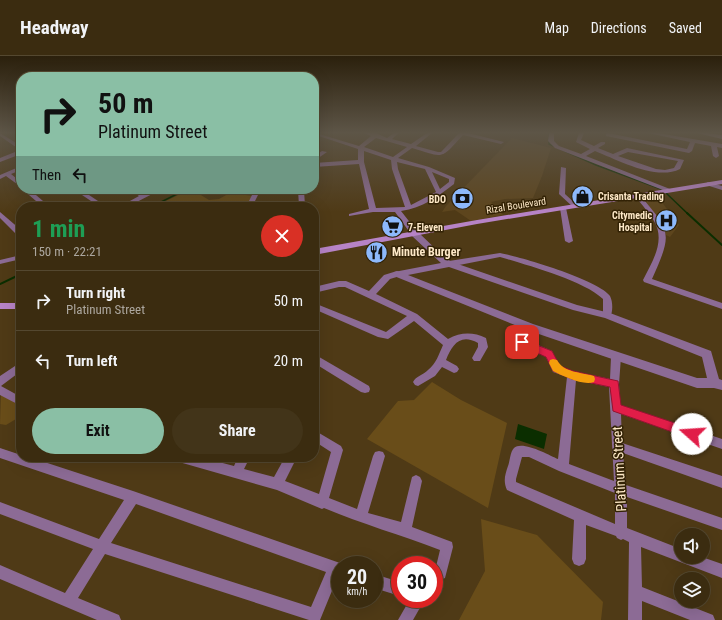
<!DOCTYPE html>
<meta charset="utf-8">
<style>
body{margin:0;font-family:"Roboto Condensed",sans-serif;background:#423419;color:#f1f3f6;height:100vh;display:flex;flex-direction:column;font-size:15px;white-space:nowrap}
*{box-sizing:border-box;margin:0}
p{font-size:13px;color:#aca79f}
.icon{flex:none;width:22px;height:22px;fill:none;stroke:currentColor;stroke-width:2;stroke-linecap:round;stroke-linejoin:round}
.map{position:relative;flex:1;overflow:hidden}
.drawer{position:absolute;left:16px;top:146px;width:303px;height:260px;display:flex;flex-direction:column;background:#3b2c10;border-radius:16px;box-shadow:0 4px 16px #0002,0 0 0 1px #544830}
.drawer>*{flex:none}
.top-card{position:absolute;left:16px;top:16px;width:303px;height:122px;border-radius:16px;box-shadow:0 4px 16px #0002,0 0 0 1px #544830;background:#8abfa5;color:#111;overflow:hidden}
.controls{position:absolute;left:674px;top:472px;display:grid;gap:8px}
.controls a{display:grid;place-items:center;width:36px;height:36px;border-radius:50%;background:#3b2c10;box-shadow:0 4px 16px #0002,0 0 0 1px #544830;font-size:20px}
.speed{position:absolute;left:331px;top:500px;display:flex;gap:8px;font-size:20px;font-weight:700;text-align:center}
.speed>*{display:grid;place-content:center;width:52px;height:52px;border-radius:50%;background:#3b2c10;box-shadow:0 4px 16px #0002,0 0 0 1px #544830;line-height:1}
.speed small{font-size:10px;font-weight:400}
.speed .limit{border:6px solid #d22;background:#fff;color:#111}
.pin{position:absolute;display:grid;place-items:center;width:34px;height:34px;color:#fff;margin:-17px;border-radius:8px;box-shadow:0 2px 6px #0006}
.me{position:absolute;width:44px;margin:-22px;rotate:289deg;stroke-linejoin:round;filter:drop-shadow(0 0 3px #0008)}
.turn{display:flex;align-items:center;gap:14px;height:84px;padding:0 16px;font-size:18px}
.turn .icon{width:52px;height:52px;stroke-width:2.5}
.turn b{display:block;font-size:28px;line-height:34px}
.then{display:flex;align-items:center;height:38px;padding:0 16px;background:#0003;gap:8px;font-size:15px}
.round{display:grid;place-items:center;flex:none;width:42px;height:42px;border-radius:21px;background:#423419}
.head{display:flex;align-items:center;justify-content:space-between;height:68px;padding:0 16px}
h1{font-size:24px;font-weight:700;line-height:30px;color:#1e9e55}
.cta{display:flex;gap:8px;margin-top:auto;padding:8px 16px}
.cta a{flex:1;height:46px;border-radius:24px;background:#8abfa5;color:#111;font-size:16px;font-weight:700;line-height:46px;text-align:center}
.cta a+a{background:#423419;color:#f1f3f6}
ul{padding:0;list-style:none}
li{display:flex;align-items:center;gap:12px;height:60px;padding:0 16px;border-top:1px solid #544830}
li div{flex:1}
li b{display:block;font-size:15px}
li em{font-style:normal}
header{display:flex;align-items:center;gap:24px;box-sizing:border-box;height:56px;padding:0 20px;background:#3b2c10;border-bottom:1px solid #544830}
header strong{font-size:19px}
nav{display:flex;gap:22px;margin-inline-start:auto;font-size:14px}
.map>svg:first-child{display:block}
.built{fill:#5d451d}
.green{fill:#694d19}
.water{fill:#0b2e00}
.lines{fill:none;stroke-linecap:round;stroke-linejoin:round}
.stream-far1{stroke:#0b2e00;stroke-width:1.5}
.stream{stroke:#0b2e00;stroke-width:2}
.minor{fill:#8c6b95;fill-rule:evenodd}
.tertiary{fill:#8c6b95;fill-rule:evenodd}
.secondary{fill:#b783c6;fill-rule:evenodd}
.route{fill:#e11d48;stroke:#92132f}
.slow{fill:#f59e0b}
.labels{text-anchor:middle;stroke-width:3;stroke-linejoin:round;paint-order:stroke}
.far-poi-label{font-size:10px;font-weight:bold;fill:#fee9c8;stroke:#322205;text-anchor:start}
.far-street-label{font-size:10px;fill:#fee9c8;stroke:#322205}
.poi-label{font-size:12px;font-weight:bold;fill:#fee9c8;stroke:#322205;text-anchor:start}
.near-street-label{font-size:14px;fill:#fee9c8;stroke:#322205}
</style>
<header>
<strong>Headway</strong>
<nav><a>Map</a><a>Directions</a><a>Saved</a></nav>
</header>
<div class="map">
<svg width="722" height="564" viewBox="0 0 722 564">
<rect width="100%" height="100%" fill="#4f3a16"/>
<g class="built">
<polygon points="512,82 551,92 542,120 533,142 505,143 491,146 503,159 471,165 455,154 442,156 446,150"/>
<polygon points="658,141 679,169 670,181 666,179 662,169 643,143"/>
</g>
<g class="green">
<polygon points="191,133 209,144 219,143 230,137 254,140 250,149 227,148 223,151 153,151"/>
<polygon points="432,326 461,344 507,367 488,452 367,383 398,345 414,344"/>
<polygon points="1,336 21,352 21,360 6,369 0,368"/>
<polygon points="481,463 537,479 603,546 601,564 459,564 485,515"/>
</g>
<polygon class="water" points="518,368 547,378 544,393 515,383"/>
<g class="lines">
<g class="stream-far1">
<polyline points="549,77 549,88 596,109 661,133"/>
<polyline points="665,136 688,158"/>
<polyline points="151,151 187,133"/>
</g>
<g class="stream">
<polyline points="687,157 722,189"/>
<polyline points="0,228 21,218"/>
</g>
<g class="minor">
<polygon points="0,77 21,90 21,98 0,106 0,102 20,94 0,80"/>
<path d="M316,77L359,90L371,80L364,77H376L387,82L394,77H399L392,83L411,88L427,77H432L416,90L438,96H441L459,77H468L504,86L501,88L463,79C440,104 445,102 412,92L398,102L429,111L455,122L454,128C437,141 423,152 401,155L419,178L415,180L408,174L395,156H373L349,160V158L369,153L359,108L314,111V107L358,104V93L316,79ZM376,82L407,91L393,101L364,91ZM364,95L391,104L392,113L405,151L376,152L364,106ZM397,106L425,113L436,136L411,149L398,113ZM432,116L449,123V126L440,133Z"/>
<path d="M549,77H554V85L559,90L581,98L590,93L576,86L579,77H584L581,84L594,90L601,86H605V88L598,92L613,98L627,92L684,104L680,113C656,125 618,104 595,95L586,100L670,133L671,134L668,136L555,92L548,85ZM628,96L678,105L674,112L665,114L656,113L618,100Z"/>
<polygon points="608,77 687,93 690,86 648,77 658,77 722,88 722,92 717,91 719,100 716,102 713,100 711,90 695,87 692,95 689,97 606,80 606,78"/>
<polygon points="697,77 707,77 722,79 722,83"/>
<polygon points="322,95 327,96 314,105 314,100"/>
<polygon points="21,110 21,114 11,118 21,126 21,131 6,120 0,123 0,119"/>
<polygon points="561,111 566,112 565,138 577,149 577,151 573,151 559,138"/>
<polygon points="708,126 722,130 722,134 706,129 705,128"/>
<polygon points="22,133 29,133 50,151 43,151"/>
<polygon points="73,133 80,133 107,151 100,151"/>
<polygon points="129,133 137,133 144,138 154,133 162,133 127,151 119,151 139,140"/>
<polygon points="195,133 212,133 204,137"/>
<polygon points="255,133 261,133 252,151 246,151"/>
<polygon points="298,133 304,133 305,151 299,151"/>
<path d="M635,138H639C671,176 673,176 652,223L722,247V253L644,226L643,224C652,206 666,185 654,165C649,156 641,148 635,140Z"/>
<polygon points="563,150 566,152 573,185 569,187 565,185 560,152"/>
<polygon points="0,156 21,174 21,180 18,180 0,162"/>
<path d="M500,197C521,201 599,224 610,240C613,246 613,256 610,261H604L603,259V243C584,225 533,211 507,203L500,201L449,211L445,208L449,205Z"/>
<polygon points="21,199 21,203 0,208 0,204"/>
<path d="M397,215L400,216L401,218L400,220L390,223L376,238L417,258L448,283C461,276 473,276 486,282L488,291L480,305H474L472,302L478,291V287C460,277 452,289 446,304L457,310L459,313L457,316L454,317L442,311L435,320L418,330L415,329L413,326C416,320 423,319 428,314C436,308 439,298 443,289L414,265L388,283L378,281L314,253V247L386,276L407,260L345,231H339L314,237V231L339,225H346L369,235L384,219Z"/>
<path d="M522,282L552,295L559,310L573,315L610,323L611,301L613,298H619L621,301L619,328L620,349L722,383V393L621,358L622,387L722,420V432L623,397L626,429L722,462V474L627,441V472L681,493V501H702L722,508V522L641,491L642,531L713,559L715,564H690L642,545V564H628L629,486L623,483L621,484L617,482L616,480L586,469V503L584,508L579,510L574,508L572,503L574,464L507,434C503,425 505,419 508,410C510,405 510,396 514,392C522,384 549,399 558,403L567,321L553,316L546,301L519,289L517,286L519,283ZM576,324L609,331L614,425L569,408ZM522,401H529L559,415L615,437V468L516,426V423Z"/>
<polygon points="314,298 369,330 370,333 369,336 365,337 361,336 314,307"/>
<polygon points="21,306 21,315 1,330 21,341 21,350 0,339 0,320"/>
<path d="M314,374L341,390L343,394L329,442L357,453L373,400L375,396L379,395L383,396L385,400L368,457L401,466L412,421L416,419L420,421L422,425L412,471L452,486L453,491L445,522L440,524L435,522L434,519L440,494C401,479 362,468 324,452L322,453L277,434L179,406L175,405L173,401H200L234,410L238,401H250L244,413L274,421L285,401H297L285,425L319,438L331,396L314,385Z"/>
<path d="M0,392L21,399V401H29L133,435L340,507L344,509H340V521L338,520L320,564H309L105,498L78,542L119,559L121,564H97L0,523V509L65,537L93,493L0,458V446L99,483L124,444L0,402ZM136,448L326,516L311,551L111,487Z"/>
<polygon points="374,518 400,526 400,540 374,532"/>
<polygon points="410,543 425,543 413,564 398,564"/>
</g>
<path class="tertiary" d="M412,176H418L445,202L452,206L577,249L610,257L711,295L719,323L722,324V334L714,332H697L527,274L394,220L393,218L394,216L441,207L412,180ZM449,211L573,254L605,262L702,301L707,322H697L533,268L408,219Z"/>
<g class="secondary">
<polygon points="722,124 722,128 477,168 314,199 314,193 477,164"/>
<rect x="0" y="247" width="21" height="6"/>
</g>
</g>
<linearGradient id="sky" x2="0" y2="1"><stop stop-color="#2b200c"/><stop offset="0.49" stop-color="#5d5547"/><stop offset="1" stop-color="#5d5547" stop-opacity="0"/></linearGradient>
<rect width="722" height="156" fill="url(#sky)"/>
<polygon class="route" points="522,283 552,295 560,310 573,315 618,325 621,349 696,374 697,378 696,381 692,383 613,355 610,331 572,323 553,315 546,301 519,289 517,286"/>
<path class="slow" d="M553,303L557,304C564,317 581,316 594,320L595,323L594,326C583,330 563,320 553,315L549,307L550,304Z"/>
<defs>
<symbol id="shop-disc" viewBox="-11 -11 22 22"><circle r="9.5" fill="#8db9fc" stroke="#322205"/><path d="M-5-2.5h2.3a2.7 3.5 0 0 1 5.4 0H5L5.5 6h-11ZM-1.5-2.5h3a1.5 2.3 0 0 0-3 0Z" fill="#111"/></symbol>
<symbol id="bank-disc" viewBox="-11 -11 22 22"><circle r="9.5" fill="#8db9fc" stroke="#322205"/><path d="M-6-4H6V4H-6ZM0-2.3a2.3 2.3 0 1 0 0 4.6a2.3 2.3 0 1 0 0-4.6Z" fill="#111"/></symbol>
<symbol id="hospital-disc" viewBox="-11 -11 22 22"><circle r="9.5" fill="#8db9fc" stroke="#322205"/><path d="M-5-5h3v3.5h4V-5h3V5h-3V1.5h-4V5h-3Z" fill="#111"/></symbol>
<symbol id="supermarket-disc" viewBox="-11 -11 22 22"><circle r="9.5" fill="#8db9fc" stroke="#322205"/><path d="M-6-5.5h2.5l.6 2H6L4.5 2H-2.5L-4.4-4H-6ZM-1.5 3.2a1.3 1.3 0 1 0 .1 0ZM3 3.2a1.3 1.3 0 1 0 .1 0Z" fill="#111"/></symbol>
<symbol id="restaurant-disc" viewBox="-11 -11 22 22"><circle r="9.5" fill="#8db9fc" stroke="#322205"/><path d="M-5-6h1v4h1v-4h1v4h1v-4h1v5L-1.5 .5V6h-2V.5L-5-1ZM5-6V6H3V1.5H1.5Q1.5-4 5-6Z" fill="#111"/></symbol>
</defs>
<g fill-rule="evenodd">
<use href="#shop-disc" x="570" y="128" width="25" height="25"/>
<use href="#bank-disc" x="450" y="130" width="25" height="25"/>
<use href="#hospital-disc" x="654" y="152" width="25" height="25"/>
<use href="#supermarket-disc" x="380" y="158" width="25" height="25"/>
<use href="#restaurant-disc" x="364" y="184" width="25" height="25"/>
</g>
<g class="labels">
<g class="far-poi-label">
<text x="598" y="144">Crisanta Trading</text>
<text x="446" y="147" text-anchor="end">BDO</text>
<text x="652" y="163" text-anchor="end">Citymedic<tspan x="652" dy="12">Hospital</tspan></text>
<text x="408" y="175">7-Eleven</text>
</g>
<g class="far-street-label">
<text transform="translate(516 149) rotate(-9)" y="4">Rizal Boulevard</text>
</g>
<g class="poi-label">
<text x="392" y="200">Minute Burger</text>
</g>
<g class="near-street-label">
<text transform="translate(619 413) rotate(-93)" y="5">Platinum Street</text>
</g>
</g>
</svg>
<div class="controls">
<a><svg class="icon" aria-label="sound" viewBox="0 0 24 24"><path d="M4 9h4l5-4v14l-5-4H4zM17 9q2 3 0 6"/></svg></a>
<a><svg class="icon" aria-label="layers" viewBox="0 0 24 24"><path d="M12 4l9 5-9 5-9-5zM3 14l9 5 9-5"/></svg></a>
</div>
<div class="speed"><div>20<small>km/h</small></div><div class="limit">30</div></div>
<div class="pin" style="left:522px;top:286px;background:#d93025"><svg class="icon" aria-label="arrive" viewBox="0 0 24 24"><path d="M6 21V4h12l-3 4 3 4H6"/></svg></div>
<svg class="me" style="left:692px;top:378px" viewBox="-20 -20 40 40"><circle r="19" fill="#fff"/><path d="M0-13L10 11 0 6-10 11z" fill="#e11d48"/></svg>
<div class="top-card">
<div class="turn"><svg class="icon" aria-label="right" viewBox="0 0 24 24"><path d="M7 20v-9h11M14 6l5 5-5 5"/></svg><div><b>50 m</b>Platinum Street</div></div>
<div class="then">Then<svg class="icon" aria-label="left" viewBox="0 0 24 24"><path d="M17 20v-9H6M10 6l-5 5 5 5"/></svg></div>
</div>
<section class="drawer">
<div class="head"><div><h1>1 min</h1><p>150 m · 22:21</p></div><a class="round" style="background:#d93025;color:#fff"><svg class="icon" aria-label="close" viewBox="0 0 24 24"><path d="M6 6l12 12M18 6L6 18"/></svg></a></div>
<ul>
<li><svg class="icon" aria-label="right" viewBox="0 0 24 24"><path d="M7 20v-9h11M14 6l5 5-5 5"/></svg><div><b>Turn right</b><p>Platinum Street</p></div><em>50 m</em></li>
<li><svg class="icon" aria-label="left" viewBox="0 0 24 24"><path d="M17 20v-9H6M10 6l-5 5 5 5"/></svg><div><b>Turn left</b></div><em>20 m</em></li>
</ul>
<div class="cta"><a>Exit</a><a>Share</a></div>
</section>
</div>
